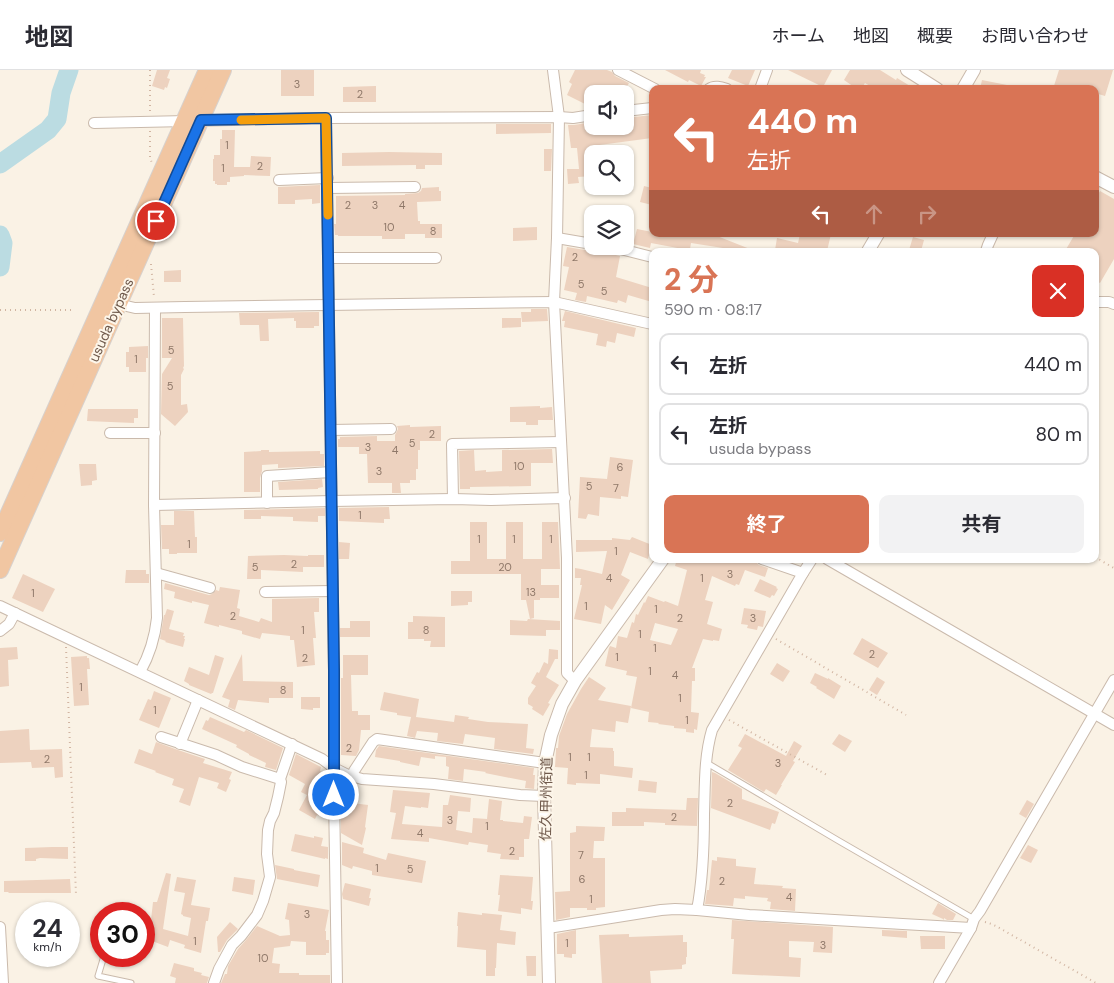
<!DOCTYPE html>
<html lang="ja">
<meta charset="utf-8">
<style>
body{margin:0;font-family:"DM Sans","Noto Sans JP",sans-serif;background:#f2f2f3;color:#2b2b33;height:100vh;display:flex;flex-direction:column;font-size:19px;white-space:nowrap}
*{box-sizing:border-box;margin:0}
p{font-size:16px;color:#7c7c81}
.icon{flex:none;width:28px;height:28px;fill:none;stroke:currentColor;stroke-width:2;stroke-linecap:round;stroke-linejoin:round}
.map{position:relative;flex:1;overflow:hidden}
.details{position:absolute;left:649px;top:178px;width:450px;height:315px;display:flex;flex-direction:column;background:#fff;border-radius:10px;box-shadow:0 1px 4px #0004}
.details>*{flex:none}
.banner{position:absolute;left:649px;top:15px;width:450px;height:152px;border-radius:10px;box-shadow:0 1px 4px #0004;background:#d97455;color:#fff;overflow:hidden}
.tools{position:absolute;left:584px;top:15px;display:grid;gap:10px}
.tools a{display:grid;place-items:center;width:50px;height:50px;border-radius:10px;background:#fff;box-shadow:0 1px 4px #0004;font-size:25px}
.speed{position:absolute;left:15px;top:832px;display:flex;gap:10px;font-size:25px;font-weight:700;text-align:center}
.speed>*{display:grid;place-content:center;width:65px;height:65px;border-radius:50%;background:#fff;box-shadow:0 1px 4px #0004;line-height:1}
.speed small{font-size:12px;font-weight:400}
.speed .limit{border:8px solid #d22;background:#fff;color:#111}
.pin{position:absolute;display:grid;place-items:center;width:42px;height:42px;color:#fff;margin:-21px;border:2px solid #fff;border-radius:50%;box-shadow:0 1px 5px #0007}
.me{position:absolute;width:55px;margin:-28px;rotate:0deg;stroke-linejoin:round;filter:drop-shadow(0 0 4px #0008)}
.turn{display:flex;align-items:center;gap:18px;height:105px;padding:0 15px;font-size:22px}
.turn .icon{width:65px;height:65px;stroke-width:2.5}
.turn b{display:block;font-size:35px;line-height:42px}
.lanes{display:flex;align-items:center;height:48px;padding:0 15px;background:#0003;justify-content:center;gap:25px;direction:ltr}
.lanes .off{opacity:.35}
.round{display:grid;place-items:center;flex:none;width:52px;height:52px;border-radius:10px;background:#f2f2f3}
.summary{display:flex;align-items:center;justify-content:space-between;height:85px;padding:0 15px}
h1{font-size:30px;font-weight:700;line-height:38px;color:#d97455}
.primary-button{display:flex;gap:10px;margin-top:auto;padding:10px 15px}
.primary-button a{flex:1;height:58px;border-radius:10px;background:#d97455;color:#fff;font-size:20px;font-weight:700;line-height:58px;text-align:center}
.primary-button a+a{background:#f2f2f3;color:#2b2b33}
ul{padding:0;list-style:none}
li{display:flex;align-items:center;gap:15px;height:62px;margin:0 10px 8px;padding:0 5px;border:2px solid #e1e1e2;border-radius:10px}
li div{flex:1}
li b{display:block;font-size:19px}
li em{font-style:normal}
header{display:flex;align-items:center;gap:30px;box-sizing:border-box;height:70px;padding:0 25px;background:#fff;border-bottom:1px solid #e1e1e2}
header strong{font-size:24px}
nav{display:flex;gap:28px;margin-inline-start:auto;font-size:18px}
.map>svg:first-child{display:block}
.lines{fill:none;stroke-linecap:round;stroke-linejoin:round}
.river{stroke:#bbdce2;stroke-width:19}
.building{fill:#edd2bf;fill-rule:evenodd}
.service-casing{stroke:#cabaac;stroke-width:7}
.minor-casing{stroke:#cabaac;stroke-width:12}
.tertiary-casing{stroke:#cabaac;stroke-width:14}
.trunk-casing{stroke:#d7d1cd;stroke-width:18}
.path{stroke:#d1b5a2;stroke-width:2;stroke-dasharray:1 4;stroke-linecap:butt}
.service{stroke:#fff;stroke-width:5}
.minor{stroke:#fff;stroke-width:10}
.tertiary{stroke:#fff;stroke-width:12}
.trunk{stroke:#f1c6a2;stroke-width:16}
.route-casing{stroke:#114b97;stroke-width:12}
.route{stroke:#1a73e8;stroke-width:9}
.slow{stroke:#f59e0b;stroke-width:9}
.labels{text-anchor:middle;stroke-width:4;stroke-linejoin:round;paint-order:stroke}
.number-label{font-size:11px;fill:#8f7869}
.street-label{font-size:14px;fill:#705a4c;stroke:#fdf6ea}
</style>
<header>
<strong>地図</strong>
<nav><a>ホーム</a><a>地図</a><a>概要</a><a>お問い合わせ</a></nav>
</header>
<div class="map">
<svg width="1114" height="913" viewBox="0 0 1114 913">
<rect width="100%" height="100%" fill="#faf2e5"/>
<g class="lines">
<g class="river">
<polyline points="0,94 48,60 57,49 61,23 69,0"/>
<polyline points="0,165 3,173 0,197"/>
</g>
</g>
<g class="building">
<polygon points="157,0 170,0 167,8 170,9 167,18 165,17 164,20 152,16"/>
<rect x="281" y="0" width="33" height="26"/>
<polygon points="575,0 607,0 612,2 615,6 629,13 623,24 616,24 598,15 587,35 567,25 572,14 569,12"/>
<polygon points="665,0 701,0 700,3 705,5 704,7 706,7 701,16 689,10 688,12"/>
<polygon points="732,0 755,0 748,16 728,8"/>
<polygon points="788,0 832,0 823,17"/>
<polygon points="850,0 880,0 896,10 897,8 915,19 875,19 865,13 861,19 857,19 844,10"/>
<polygon points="1059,0 1113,0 1105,26 1095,23 1095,19 1053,19"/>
<polygon points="982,10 1007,15 1007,19 980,19"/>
<polygon points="376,16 376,32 343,32 343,17"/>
<polygon points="652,45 652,68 592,76 592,106 578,107 579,113 568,114 567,99 579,99 577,78 571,78 568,55 574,55 592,52 592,56 625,56 625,48"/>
<polygon points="496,54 551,54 551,63 496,64"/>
<polygon points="222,60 235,60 234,97 250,97 251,86 271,87 270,106 244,105 244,106 230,107 230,112 227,112 227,115 217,115 217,114 215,114 215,111 213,111 213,89 214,89 214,85 220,85 220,69 222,69"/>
<polygon points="544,79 552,79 551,101 544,101"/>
<polygon points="389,82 442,83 442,95 425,95 425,99 416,99 416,95 342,96 342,83"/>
<polygon points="320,115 320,133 312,134 312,129 295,130 295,134 278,134 278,117"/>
<polygon points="644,116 652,118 652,135 640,132"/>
<polygon points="439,117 439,121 441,121 441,131 417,132 418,151 420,151 420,154 442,154 442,168 425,168 425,164 405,164 405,169 382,169 382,166 338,166 338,165 335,165 334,154 336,154 336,126 405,125 405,124 418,123 421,121 422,118"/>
<polygon points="1100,121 1114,129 1114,189 1100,213 1095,210 1095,181 1065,181 1075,164 1095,164 1095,130"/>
<polygon points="537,157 537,170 513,171 513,158"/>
<polygon points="637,159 652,162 652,164 717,164 717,166 755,181 722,181 723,178 691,173 690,179 688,179 688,180 651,173 650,178 633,174"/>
<polygon points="800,164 808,164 821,167 821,164 831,164 827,181 781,181 775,180 777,168 798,173"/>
<polygon points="913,167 924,170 921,181 909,180"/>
<polygon points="567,177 591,181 595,180 598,178 603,179 607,183 620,186 616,207 652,218 652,232 628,225 626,233 618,230 617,233 587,226 586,232 575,230 577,223 564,220 569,197 563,196"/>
<polygon points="181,200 181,212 164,212 164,201"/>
<polygon points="531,239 547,239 548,251 522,252 521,242 531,242"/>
<polygon points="565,241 636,258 634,267 617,263 615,273 607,271 606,277 596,275 598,264 564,257 565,251 562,251"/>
<polygon points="319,242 319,256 314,256 314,258 296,258 296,251 294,251 294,248 268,249 269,271 260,271 259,255 240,255 239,243"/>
<polygon points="162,248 183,248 184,296 183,298 184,299 181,305 181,335 187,334 188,342 175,356 161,344 162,304 172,288 162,288"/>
<polygon points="502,248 521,248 521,257 502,258"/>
<polygon points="148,276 148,288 146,288 146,302 129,302 129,297 126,297 126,282 129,282 129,277"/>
<polygon points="540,336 540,338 552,337 553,350 538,350 538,355 526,355 526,352 510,352 510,337"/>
<polygon points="88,339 138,339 138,348 134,348 134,353 87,351"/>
<polygon points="410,355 410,357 441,356 441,371 420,371 420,380 418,380 418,399 416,399 416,410 410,410 410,413 400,413 401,423 392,423 392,413 368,413 367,384 359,384 359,377 338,377 338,369 340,369 340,367 377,366 377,371 395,371 395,365 398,359 397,356"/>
<polygon points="552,379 553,393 531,393 531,416 470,417 470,419 460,419 459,381 474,380 475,401 486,400 486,402 502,401 502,380"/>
<polygon points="261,380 269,380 269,382 320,381 320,384 324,384 324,396 278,398 278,394 262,395 262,401 260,408 260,422 244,422 244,382 261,381"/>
<polygon points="610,387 633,390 628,427 621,426 621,429 600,427 599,446 588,444 586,449 578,448 580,407 607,409"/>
<polygon points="79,394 96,394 97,410 92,411 92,415 81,416"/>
<polygon points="322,409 323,417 318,418 318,419 279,420 278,412"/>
<polygon points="389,437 390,449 384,449 384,453 339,451 339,438"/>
<polygon points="325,438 325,446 318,446 318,452 293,451 293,447 261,446 261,449 244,449 244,440"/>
<polygon points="174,441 194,441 195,467 197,467 197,483 177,483 177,484 169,484 169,479 162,479 161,455 174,455"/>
<polygon points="470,452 487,452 487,489 506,489 506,452 523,452 523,489 542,489 542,452 558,452 560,499 541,499 541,515 559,515 559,528 540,528 540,530 534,530 534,548 530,549 526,530 521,530 521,504 451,504 451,491 470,491"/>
<polygon points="632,467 652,475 648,489 630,482 621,505 630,510 612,540 605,535 601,554 574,549 582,515 580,515 581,508 575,508 575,498 581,499 602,504 607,481 576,482 576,470 612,470 612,468 630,470"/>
<polygon points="339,472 350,473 349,489 339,489"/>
<polygon points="284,485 308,486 308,485 324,485 324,497 303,497 303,502 261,500 261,509 247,509 248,486"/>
<path d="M677,489H709L718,491L719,489H752L755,490L757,493L759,495L768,498L765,507L745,500L739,515L736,514L735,516L712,506L705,530L713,532L707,554L722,559L719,571L713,570V571L703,569L692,598H695V611H692L691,642L699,643L697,660L694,659V663L686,662V659L674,658V656L658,654L659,653L648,652L649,642L631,638L637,607L626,605L627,601L605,596L609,578L610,576L616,578L618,566L627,568L632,552L634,553L636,544L638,545L644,532L645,533L648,526L664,532L665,531L678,536L687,500L675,496ZM655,553L678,559L671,575L650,570Z"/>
<polygon points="126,500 146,500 146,504 149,504 149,513 125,513"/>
<polygon points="23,504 55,519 43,542 12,528"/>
<polygon points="760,509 777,517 776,518 778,519 774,526 772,525 770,528 754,521"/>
<polygon points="165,513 209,525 212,524 216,520 219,521 220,517 240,520 237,538 240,539 239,546 259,552 261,548 272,552 272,529 319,528 319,542 314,542 316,568 313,568 315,595 297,597 294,570 290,570 290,566 262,563 260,569 242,564 242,561 219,555 219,557 204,553 209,535 192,531 192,533 174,528 175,522 164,519"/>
<polygon points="451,521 472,521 472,532 468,532 468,535 451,536"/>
<polygon points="744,538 766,541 763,557 758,556 757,560 747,558 748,555 741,554"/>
<polygon points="167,539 174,541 169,559 184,563 183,566 185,566 184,569 185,569 183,577 165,572 166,571 160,569 164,545 165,545"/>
<polygon points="413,546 445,547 445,577 430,577 431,571 424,571 424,569 408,569 408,552 413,552"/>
<polygon points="528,549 560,551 560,560 546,560 546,566 510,565 510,550 527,551"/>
<polygon points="350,551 370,551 370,567 340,567 340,558 350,558"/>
<polygon points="862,568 888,583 878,598 853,584"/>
<polygon points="17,577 18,589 8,590 9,616 0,617 0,578"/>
<polygon points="549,579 558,580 558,589 555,589 546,607 559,615 548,633 550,634 543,646 532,639 533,637 528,634 528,628 536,616 531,613 537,602 539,603 544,592 548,594"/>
<polygon points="242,584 243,611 293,612 293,628 269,628 269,633 238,630 235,640 228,637 230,630 222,627"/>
<polygon points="215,585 224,588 213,623 212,623 211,624 189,615 189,614 184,611 189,597 209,605"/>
<polygon points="343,585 368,585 368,605 351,605 352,641 358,641 358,645 370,645 370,660 361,660 359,680 356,686 341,685 341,608 343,608"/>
<polygon points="87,586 87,588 89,588 90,599 87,599 89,635 74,636 71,587"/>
<polygon points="777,593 790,601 783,612 770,604"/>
<polygon points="815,603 828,609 828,608 841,616 834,629 821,621 816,618 817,617 810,613"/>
<polygon points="589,607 606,618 598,630 631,636 628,653 616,651 615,662 592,659 590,677 613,678 613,681 614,681 614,696 633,698 632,708 600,704 600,714 576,713 576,715 567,714 568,698 555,697 556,681 556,678 558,678 559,666 567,644 581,619"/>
<polygon points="877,607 885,612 877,625 869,620"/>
<polygon points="154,621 171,628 159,658 139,650 148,629 151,630"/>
<polygon points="384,622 419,629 416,647 454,652 455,645 469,647 468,649 488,652 528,654 526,678 534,679 533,684 494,679 495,668 465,664 463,674 437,671 438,663 417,661 415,668 407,666 411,647 397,645 397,643 380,640"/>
<polygon points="301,627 320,627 320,638 313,638 313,640 301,639"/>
<polygon points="210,647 244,662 246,660 283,678 276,700 265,697 266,693 249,685 249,684 236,677 237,675 202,659 206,650 208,651"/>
<polygon points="29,659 30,680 62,679 63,707 55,708 54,697 32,698 31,692 0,693 0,661"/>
<polygon points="745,664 786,686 794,671 802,676 793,691 795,692 781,715 782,715 776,725 766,719 764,722 728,700 742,678 738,676"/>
<polygon points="839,664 852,671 845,682 832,674"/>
<polygon points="156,672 178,680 205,689 203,693 232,702 229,709 231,710 226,722 217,718 219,713 199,707 190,736 179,732 184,719 172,715 174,709 155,702 156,701 134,693 139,679 152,684"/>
<polygon points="379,676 534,698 533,705 535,705 534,719 525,718 526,711 485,703 486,702 464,699 463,711 448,709 449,697 446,696 446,687 435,686 435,689 421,687 419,696 400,692 400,691 375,687 376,680"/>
<polygon points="296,684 321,697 320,701 321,701 314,713 327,720 327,733 320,746 317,745 315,749 299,740 307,725 301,722 305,714 289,705"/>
<polygon points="712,702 715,703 742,719 742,729 779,742 775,754 772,753 770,760 711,738"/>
<polygon points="639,710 657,712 656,723 638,721"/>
<polygon points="341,714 354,715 352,733 368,735 365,757 366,758 362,775 341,763"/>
<polygon points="393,720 430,723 428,738 421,737 421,738 405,736 402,754 442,757 443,735 448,735 450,725 471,728 470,742 458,741 456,760 472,763 473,748 487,749 489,729 502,731 500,750 503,750 503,751 523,753 524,746 532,747 529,769 524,769 524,787 519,787 519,790 500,789 501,784 487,782 488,775 469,772 468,775 429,768 429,772 391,769 396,743 390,742"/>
<polygon points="687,728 698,728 697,756 665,755 665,753 644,752 644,756 612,756 612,742 626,742 626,738 686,740"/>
<polygon points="1027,730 1034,734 1026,748 1019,744"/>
<polygon points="576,756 605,757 604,771 594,771 593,788 605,788 605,837 596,838 596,840 587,840 587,838 570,838 570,847 556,850 555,822 570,821 570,763 576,762"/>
<polygon points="295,764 314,768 314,766 323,768 321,776 328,777 328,789 325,788 325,789 291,781"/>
<polygon points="342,772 364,778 363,783 386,790 388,783 426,791 422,813 372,805 372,801 353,796 352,799 342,795"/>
<polygon points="1028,775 1038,780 1031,793 1020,788"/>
<polygon points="52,777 68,777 68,789 40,788 36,789 36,791 25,791 25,778"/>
<polygon points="717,787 736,789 736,796 756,798 754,814 783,816 782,818 796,819 795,841 770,839 771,832 767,831 768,828 745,826 745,829 734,828 733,836 705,834 707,820 709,820 712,790 717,791"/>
<polygon points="275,795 294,799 294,800 320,805 318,817 277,809"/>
<polygon points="166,803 171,804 163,859 188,866 191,848 183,846 183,845 181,844 185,823 174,821 177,807 196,810 191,835 210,838 208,851 206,851 201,883 184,878 185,875 170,870 168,877 144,868 144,848 151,850 153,832 157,832"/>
<polygon points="500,805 533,807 531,831 533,831 532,840 521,838 521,844 498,841 500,825 498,825"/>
<polygon points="234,807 255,810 253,825 232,821"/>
<polygon points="70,809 71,823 9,823 8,822 4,822 4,811"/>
<polygon points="345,813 371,819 369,828 371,828 369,836 343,829 342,824"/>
<polygon points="288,833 329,840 325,861 326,861 326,870 329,870 329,883 326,883 326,885 306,885 306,872 291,871 290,876 274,878 272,893 280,894 279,903 299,903 299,905 330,905 330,913 221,913 225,904 227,904 228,896 238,879 246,870 257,856 280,866 290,865 289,850 285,849"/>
<polygon points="938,833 956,844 953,850 947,850 944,848 944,850 943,849 932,844"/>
<polygon points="458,842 482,845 482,843 502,845 500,860 516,862 515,875 497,873 496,898 495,898 495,906 486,906 486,880 457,877 458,856 457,856"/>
<polygon points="732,850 833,857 832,883 813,882 814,872 789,871 789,887 801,888 800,907 732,904 734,869 731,869"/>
<polygon points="230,852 238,859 227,870 220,882 218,882 217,867"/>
<polygon points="576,860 576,884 572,884 572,888 564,887 564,884 557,884 557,864"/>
<polygon points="882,860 907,861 907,868 882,866"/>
<polygon points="629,864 629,867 683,865 683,872 687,872 687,887 686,887 686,894 682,895 682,899 650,901 651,913 602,913 599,865"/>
<polygon points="920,866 945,866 945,879 921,879"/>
<polygon points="526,886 536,886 536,906 527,906"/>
<polygon points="174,893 194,898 194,901 202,903 201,905 209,907 207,913 175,913 176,908 170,906"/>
</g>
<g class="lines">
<defs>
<g id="service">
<polyline points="707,693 839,771 974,849"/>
<polyline points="104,886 98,906 131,913"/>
</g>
<g id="minor">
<polyline points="553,0 559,47 557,168 554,232 567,488 567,603 575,611"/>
<polyline points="618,0 655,19"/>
<path d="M709,19C714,15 721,17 727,19"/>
<polyline points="760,19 767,0"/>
<polyline points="625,41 652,38"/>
<polyline points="326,48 334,600 334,725 337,913"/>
<polyline points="94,53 326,48 559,47 573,48 592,45"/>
<polyline points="279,110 328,108"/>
<polyline points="328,118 415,117"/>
<polyline points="557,168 592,174"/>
<polyline points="609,176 652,187"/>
<polyline points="986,181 988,175 993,164"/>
<polyline points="329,188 436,188"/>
<polyline points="1095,232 1109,232 1114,234"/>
<polyline points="118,234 135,238 185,237 554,232 652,254"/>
<polyline points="331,360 391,359"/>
<polyline points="110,363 155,363"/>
<polyline points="453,429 452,374 561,372"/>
<polyline points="267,433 267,406 331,402"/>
<polyline points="154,435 332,431 453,429 491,430 565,428"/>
<polyline points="762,489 803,503"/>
<polyline points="827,489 1114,655"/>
<polyline points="156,503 210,518"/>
<polyline points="265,522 333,521"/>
<polyline points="0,536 322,689 334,698 348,705 362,709 434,714 520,725 544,726"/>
<polyline points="0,561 9,554 15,543"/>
<path d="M140,602C149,586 155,567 157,548L154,435L155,238"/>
<polyline points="161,667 216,685 242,697 280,709"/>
<polyline points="180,674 198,630"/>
<polyline points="353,707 354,701 373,672 377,669 545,693"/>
<path d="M697,840C703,809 704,776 704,744C705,716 704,687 712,660L803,503L812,489"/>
<polyline points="0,857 3,913"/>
<polyline points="548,858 661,840 675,839 697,840 749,845 971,858"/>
<polyline points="214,913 219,899 232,875 241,866 257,845 263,831 270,807 267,784 268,760 270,751 274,743 278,727 281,712 280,709 292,674"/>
<polyline points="939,913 971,858 974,849 980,841 1114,610"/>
</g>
<g id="tertiary">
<polyline points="907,0 937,19"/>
<polyline points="963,19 974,0"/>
<polyline points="1095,107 1114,117"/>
<polyline points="868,181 878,164"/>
<polyline points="549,913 544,726 545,693 551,665 562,634 575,611 663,489"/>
</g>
<g id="trunk">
<polyline points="0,463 207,0"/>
<polyline points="0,500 223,0"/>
</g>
</defs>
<use href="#service" class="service-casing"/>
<use href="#minor" class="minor-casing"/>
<use href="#tertiary" class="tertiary-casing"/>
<use href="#trunk" class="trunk-casing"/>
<g class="path">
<polyline points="150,0 150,41"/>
<polyline points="150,61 150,88 152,93"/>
<polyline points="151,194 154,227"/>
<polyline points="0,240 73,240"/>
<polyline points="1095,487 1114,498"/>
<polyline points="776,569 906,645"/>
<polyline points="66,577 76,825"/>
<polyline points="729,650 827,705"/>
<polyline points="985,852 989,853 996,856 1096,913"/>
</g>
<use href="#service" class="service"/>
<use href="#minor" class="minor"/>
<use href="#tertiary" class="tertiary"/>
<use href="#trunk" class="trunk"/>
</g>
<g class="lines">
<defs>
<polyline id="route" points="156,151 201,50 326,48 334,600 334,725"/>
</defs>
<use href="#route" class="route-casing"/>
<use href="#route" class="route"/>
<polyline class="slow" points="241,50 326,48 328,145"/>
</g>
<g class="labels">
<g class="number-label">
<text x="297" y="18">3</text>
<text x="360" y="28">2</text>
<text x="227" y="79">1</text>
<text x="260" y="100">2</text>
<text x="223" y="102">1</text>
<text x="348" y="139">2</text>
<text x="375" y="139">3</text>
<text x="402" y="139">4</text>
<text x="389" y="161">10</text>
<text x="433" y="165">8</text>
<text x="575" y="191">2</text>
<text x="581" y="218">5</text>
<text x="604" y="225">5</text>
<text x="171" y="284">5</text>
<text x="136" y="293">1</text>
<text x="170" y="320">5</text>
<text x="432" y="368">2</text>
<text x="412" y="377">5</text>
<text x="368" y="381">3</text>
<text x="395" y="384">4</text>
<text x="519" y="400">10</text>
<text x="620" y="401">6</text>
<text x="379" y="405">3</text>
<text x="589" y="420">5</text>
<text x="616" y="422">7</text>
<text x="360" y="449">1</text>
<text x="479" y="473">1</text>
<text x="514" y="473">1</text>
<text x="551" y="473">1</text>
<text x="189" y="478">1</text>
<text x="616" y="485">1</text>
<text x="294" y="498">2</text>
<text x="255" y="501">5</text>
<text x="505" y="501">20</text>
<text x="730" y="508">3</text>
<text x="609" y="512">4</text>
<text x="702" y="512">1</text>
<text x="531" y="526">13</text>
<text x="33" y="527">1</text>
<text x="586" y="540">1</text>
<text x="656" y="543">1</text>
<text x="233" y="550">2</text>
<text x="680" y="552">2</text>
<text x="753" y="552">3</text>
<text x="303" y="564">1</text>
<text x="426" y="564">8</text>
<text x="640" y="568">1</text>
<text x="655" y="582">1</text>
<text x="872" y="588">2</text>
<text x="617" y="591">1</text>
<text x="305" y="592">2</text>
<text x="650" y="605">1</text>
<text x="675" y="609">4</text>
<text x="81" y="621">1</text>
<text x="283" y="624">8</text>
<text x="680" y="632">1</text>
<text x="155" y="644">1</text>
<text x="687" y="654">1</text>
<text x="349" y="682">2</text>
<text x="570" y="691">1</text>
<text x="589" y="691">1</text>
<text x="47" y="693">2</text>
<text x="778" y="697">3</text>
<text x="586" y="709">1</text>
<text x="730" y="737">2</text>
<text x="674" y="751">2</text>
<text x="450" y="754">3</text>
<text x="487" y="760">1</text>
<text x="420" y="767">4</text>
<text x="512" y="785">2</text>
<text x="581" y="789">7</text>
<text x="377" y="802">1</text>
<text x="410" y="803">5</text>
<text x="582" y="813">6</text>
<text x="722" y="815">2</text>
<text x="789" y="831">4</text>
<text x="591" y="833">1</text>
<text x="307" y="848">3</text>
<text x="195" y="875">1</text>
<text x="567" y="877">1</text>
<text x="823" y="879">3</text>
<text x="263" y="892">10</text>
</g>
<g class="street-label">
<text transform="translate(111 250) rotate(-66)" y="5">usuda bypass</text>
<text transform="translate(546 729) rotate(-89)" y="5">佐久甲州街道</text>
</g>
</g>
</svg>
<div class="tools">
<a><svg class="icon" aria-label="sound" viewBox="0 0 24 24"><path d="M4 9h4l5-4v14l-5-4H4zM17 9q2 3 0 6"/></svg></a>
<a><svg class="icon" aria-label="search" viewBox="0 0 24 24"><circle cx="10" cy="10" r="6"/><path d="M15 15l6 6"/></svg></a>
<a><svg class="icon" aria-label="layers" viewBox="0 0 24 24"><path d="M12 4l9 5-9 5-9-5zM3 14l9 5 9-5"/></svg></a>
</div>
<div class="speed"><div>24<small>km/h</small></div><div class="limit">30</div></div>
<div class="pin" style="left:156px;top:151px;background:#d93025"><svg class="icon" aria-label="arrive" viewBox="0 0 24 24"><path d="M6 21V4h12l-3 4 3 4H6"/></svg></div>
<svg class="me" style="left:334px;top:725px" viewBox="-20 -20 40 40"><circle r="17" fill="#1a73e8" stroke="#fff" stroke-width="3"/><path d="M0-11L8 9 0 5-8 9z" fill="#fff"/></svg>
<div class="banner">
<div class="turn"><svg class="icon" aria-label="left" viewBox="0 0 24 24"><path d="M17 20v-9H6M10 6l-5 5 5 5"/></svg><div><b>440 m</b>左折</div></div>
<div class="lanes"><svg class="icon" aria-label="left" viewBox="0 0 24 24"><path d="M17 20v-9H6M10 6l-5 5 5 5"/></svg><svg class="icon off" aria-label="ahead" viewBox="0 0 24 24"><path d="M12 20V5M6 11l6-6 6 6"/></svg><svg class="icon off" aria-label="right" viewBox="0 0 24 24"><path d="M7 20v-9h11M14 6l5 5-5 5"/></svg></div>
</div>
<section class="details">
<div class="summary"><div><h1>2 分</h1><p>590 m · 08:17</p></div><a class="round" style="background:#d93025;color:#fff"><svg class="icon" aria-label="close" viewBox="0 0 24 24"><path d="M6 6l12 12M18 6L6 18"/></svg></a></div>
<ul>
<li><svg class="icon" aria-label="left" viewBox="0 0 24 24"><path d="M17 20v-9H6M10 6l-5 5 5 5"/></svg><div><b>左折</b></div><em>440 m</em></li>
<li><svg class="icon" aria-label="left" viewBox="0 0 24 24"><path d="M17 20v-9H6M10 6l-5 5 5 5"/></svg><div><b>左折</b><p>usuda bypass</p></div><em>80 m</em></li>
</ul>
<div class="primary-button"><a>終了</a><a>共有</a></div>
</section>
</div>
